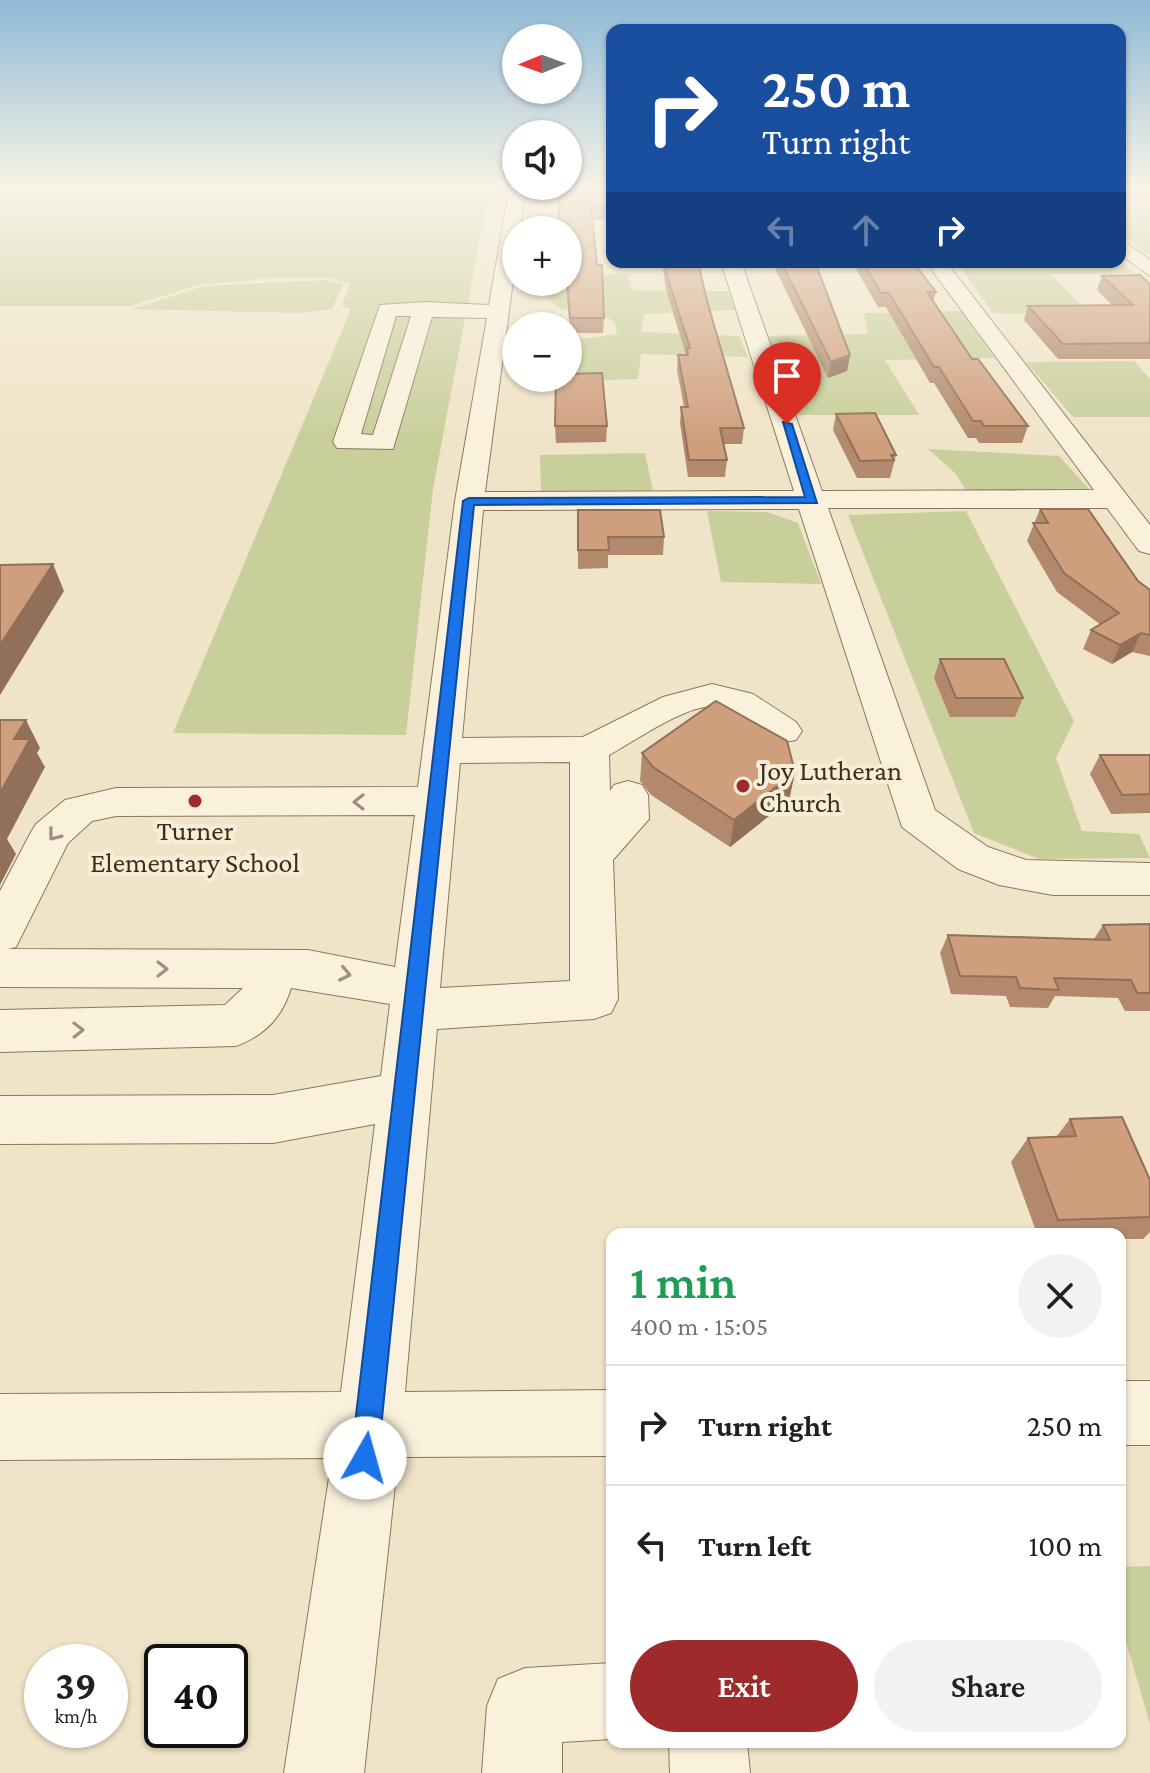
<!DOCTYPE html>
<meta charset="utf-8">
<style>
body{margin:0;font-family:"Crimson Pro",serif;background:#f2f2f2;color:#202124;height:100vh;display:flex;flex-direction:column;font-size:30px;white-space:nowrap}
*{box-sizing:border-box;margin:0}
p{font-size:26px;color:#757577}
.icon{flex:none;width:44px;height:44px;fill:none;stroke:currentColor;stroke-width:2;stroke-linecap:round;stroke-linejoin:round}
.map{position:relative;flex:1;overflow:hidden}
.side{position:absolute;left:606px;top:1228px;width:520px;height:520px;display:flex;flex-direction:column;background:#fff;border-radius:16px;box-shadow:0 2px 6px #0004}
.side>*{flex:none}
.guide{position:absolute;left:606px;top:24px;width:520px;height:244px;border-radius:16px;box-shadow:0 2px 6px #0004;background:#1a4fa0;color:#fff;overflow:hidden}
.needle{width:52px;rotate:269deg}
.controls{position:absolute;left:502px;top:24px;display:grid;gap:16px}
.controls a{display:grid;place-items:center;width:80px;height:80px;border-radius:50%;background:#fff;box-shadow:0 2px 6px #0004;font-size:40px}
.speed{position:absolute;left:24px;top:1644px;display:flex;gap:16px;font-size:40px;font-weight:700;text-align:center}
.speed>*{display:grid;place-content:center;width:104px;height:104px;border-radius:50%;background:#fff;box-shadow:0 2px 6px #0004;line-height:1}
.speed small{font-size:20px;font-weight:400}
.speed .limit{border:4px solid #111;border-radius:12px;background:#fff;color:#111}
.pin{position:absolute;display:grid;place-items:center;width:68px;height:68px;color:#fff;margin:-82px -34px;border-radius:50% 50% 50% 0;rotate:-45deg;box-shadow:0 0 8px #0007}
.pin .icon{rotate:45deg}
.me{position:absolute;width:88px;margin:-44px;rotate:7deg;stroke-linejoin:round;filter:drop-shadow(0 0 6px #0008)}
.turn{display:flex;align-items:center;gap:28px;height:168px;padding:0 24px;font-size:36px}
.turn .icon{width:104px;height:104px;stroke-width:2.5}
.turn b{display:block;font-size:56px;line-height:68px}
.lanes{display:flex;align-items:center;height:76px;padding:0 24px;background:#0003;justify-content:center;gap:40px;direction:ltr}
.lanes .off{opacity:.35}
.round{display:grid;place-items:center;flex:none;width:84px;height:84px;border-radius:42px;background:#f2f2f2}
.headline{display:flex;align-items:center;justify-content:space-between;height:136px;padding:0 24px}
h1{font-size:48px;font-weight:600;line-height:60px;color:#1e9e55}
.button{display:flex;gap:16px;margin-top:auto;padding:16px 24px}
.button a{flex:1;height:92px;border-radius:48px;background:#9e2a2b;color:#fff;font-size:32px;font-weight:600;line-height:92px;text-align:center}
.button a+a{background:#f2f2f2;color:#202124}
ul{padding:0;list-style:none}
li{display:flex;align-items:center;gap:24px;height:120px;padding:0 24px;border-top:2px solid #e0e0e0}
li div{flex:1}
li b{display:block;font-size:30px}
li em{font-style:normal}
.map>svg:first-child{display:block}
.green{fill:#c9cf9b}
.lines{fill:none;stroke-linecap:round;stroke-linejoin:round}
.minor-casing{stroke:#8d765c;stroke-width:2}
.minor{fill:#faf1dc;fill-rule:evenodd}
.wall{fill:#b2896c}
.shaded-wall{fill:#916f58}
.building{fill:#cf9f7d;stroke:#916f58;stroke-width:2}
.oneway{stroke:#9c907e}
.route{fill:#1a73e8;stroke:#114b97;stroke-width:2}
.poi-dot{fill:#9e2a2b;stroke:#f7eed8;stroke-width:3}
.labels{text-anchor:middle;stroke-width:8;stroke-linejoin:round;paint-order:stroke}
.poi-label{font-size:28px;fill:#3d2e20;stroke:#f7eed8;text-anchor:start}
</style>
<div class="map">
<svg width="1150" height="1773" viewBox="0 0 1150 1773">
<rect width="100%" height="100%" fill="#f0e4c8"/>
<g class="green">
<polygon points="0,190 489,190 433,489 406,735 173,733 351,309 342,306 350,283 329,278 271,278 199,285 130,306 0,306"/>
<polygon points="1120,208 1150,208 1150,257 1120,232"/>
<polygon points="1120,261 1135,273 1050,274 1092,315 993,313 957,262"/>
<polygon points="628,274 632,290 728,291 735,310 644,314 641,332 739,336 748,357 641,354 638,379 534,382 534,378 568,378 568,341 617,334 615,323 600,312 560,309 545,296 545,282 568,282 568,275"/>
<polygon points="326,280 343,284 332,309 301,313 132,309 204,286"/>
<polygon points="961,311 994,358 885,360 919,415 798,415 768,336 868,334 864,313"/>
<polygon points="1134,361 1150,379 1150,417 1073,417 1026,362"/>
<polygon points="928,449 1059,456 1091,491 967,492 955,473"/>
<polygon points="645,453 653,491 541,491 540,455"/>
<polygon points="707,511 767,512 798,523 821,584 721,582"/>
<polygon points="966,511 1074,721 1056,758 1082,831 1139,834 1150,858 1039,859 974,833 848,515"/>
<polygon points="1150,1566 1150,1724 1120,1621 1120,1567"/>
</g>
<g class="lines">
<defs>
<g id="minor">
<path d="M509,190H525L520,230H516V258L485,492L794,491L721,262H741L822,491L1094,490L926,262H946L1150,525V554L1139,551L1107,508H828L935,810L988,847L1026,860L1150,863V895H1053L999,885L958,869L902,827L799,509L483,510L462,738L583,737L663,697L712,684L753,694L796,722L802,731L796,740C760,749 747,708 715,706C685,705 635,741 609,755L610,791L614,785L628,781L642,785L648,795L649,819L613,860L618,999L611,1013L594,1019L437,1029L405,1392L612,1390V1456L398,1457L364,1773H284L332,1458L0,1460V1394L341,1392L375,1124L273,1143L0,1144V1096L273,1095L381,1076L390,1004L291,988C283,1016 264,1036 236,1046L0,1052V1010L225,1005L243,988L0,987V891L30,834L36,824L65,800L116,788L418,787L455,501L487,318L432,317L393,449L337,448L333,442L380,305L424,302L489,305ZM396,316H411L373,435L361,434ZM570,762V981L440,988L460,763ZM415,815L395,967L308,950L8,949L16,947L68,843L92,821L116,816Z"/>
<polygon points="1120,238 1150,260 1150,276 1120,254"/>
<rect x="1120" y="1381" width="30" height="64"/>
<polygon points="612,1663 612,1739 562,1742 562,1773 482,1773 487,1706 498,1679 525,1668"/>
<polygon points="669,1742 747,1742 750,1773 670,1773"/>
</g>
</defs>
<use href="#minor" class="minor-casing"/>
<use href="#minor" class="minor"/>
</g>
<g class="wall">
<polygon points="612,190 612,220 592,220 604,318 603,333 570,333 566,282 568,282 564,195"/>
<polygon points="662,262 698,262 707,301 744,428 742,444 723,444 727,460 725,477 688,477 680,423 681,407 684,407 677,370 678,355 686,355 666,290"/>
<polygon points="772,262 815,262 850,355 847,371 828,378"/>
<polygon points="852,262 913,262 936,292 933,302 972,359 1028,426 1022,443 979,443 976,438 968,438 934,383 930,383 886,307 878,307"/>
<polygon points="1102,276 1150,284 1150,359 1058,359 1024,320 1028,306 1112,305 1097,290"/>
<polygon points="836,414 896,455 890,478 857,478 833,430"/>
<polygon points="555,426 607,426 606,442 556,443"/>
<polygon points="1040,509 1150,590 1150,656 1132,652 1112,664 1083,649 1091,630 1101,625 1057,592 1027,541"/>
<polygon points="578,510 664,537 663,555 608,555 608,568 578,569"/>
<polygon points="940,659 1023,698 1015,717 950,717 934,678"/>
<polygon points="642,753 795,772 789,800 730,847 651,795 640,781"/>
<polygon points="1100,755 1150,755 1150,813 1111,814 1090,774"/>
<polygon points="1150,924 1150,1011 1125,1011 1118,998 1055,996 1048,1008 1010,1007 1006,996 951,994 940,953 948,935 1094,939 1103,925"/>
<polygon points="1070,1119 1150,1180 1150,1232 1143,1239 1120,1239 1120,1234 1037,1234 1011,1162 1028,1138 1056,1137"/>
</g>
<g class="shaded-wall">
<polygon points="850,355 847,371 828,378 831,362"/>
<polygon points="53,564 64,591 0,695 0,645"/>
<polygon points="1141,633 1132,652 1112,664 1120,645"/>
<polygon points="26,720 40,748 37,753 45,767 7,839 16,854 0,885 0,793 14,739"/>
<polygon points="795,772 789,800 730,847 734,820"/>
</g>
<g class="building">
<polygon points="564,190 612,190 612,207 591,207 597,265 602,265 604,318 570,318 567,282 568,282 568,230 558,230 560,193 564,195"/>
<polygon points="665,262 698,262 707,301 744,428 720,428 727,460 689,460 681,407 688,407 678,355 688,355 687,348 690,348 667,276"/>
<polygon points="781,262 815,262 850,355 831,362"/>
<polygon points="863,262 913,262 936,292 927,292 972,359 978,359 1028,426 984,426 981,421 973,421 939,367 934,367 889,293 881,293"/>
<polygon points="1140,275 1150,284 1150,343 1063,344 1028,306 1133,305 1102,276"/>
<polygon points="602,373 607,426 555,426 556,378 568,378 568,374"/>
<polygon points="875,413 896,455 891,455 894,460 860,461 836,414"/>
<polygon points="1040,509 1088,509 1138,581 1150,590 1150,635 1141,633 1120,645 1091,630 1119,613 1064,573 1033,523 1048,523"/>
<polygon points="578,510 660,510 664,537 608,537 609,550 578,550"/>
<polygon points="53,564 0,645 0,565"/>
<polygon points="940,659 1004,659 1023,698 956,698"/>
<polygon points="716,701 787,741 795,772 734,820 653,767 642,753"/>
<polygon points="0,720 26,720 14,739 30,739 0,793"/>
<polygon points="1100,755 1150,755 1150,794 1122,795"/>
<polygon points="1150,924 1150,993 1137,993 1131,980 1054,978 1059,990 1020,988 1016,977 960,976 948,935 1110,940 1103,925"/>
<polygon points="1122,1117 1150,1180 1150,1217 1058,1220 1028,1138 1076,1136 1070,1119"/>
</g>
<defs><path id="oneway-chevron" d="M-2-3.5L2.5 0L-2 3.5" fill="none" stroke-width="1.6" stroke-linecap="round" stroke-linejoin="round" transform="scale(2)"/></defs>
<g class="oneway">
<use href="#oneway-chevron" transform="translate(359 802) rotate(180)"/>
<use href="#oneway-chevron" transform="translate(54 835) rotate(128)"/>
<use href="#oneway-chevron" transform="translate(162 969)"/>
<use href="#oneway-chevron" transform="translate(345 974) rotate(12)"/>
<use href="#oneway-chevron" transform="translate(78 1030) rotate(-1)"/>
</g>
<linearGradient id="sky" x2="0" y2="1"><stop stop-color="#8fbad6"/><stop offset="0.43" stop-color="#f8f3e6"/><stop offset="1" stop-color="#f8f3e6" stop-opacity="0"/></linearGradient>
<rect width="1150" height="438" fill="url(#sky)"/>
<polygon class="route" points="783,422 792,424 817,503 474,505 378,1458 374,1468 365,1472 355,1468 351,1458 463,501 469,498 805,497"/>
<g class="poi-dot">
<circle cx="743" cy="786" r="8"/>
<circle cx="195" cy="801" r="8"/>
</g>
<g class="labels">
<g class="poi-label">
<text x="759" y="780">Joy Lutheran<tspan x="759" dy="32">Church</tspan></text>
<text x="195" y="840" text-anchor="middle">Turner<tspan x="195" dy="32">Elementary School</tspan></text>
</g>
</g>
</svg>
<div class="controls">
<a><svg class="needle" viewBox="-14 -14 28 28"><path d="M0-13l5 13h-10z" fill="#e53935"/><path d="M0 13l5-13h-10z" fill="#757577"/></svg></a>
<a><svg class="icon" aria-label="sound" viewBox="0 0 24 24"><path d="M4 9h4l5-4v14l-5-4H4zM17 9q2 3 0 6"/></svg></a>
<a>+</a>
<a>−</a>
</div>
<div class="speed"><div>39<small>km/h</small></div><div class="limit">40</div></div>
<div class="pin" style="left:787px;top:424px;background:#d93025"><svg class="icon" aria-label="arrive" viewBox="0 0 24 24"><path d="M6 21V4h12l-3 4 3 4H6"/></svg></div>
<svg class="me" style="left:365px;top:1458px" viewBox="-20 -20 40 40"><circle r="19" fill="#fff"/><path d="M0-13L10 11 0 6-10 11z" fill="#1a73e8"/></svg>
<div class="guide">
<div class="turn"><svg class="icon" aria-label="right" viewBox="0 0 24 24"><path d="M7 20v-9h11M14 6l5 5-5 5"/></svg><div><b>250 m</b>Turn right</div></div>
<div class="lanes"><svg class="icon off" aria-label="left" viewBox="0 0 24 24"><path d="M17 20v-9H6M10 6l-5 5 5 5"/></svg><svg class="icon off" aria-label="ahead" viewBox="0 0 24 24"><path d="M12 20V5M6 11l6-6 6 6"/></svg><svg class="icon" aria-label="right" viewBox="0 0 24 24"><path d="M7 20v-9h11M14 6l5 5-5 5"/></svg></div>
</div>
<section class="side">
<div class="headline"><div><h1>1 min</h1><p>400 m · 15:05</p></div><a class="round"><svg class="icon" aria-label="close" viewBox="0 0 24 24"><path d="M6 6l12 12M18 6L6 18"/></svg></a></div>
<ul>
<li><svg class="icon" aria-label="right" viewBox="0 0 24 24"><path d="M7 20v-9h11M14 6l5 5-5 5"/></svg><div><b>Turn right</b></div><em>250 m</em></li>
<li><svg class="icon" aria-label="left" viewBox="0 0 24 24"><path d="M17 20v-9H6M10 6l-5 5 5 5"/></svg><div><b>Turn left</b></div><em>100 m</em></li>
</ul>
<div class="button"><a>Exit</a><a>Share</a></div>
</section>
</div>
